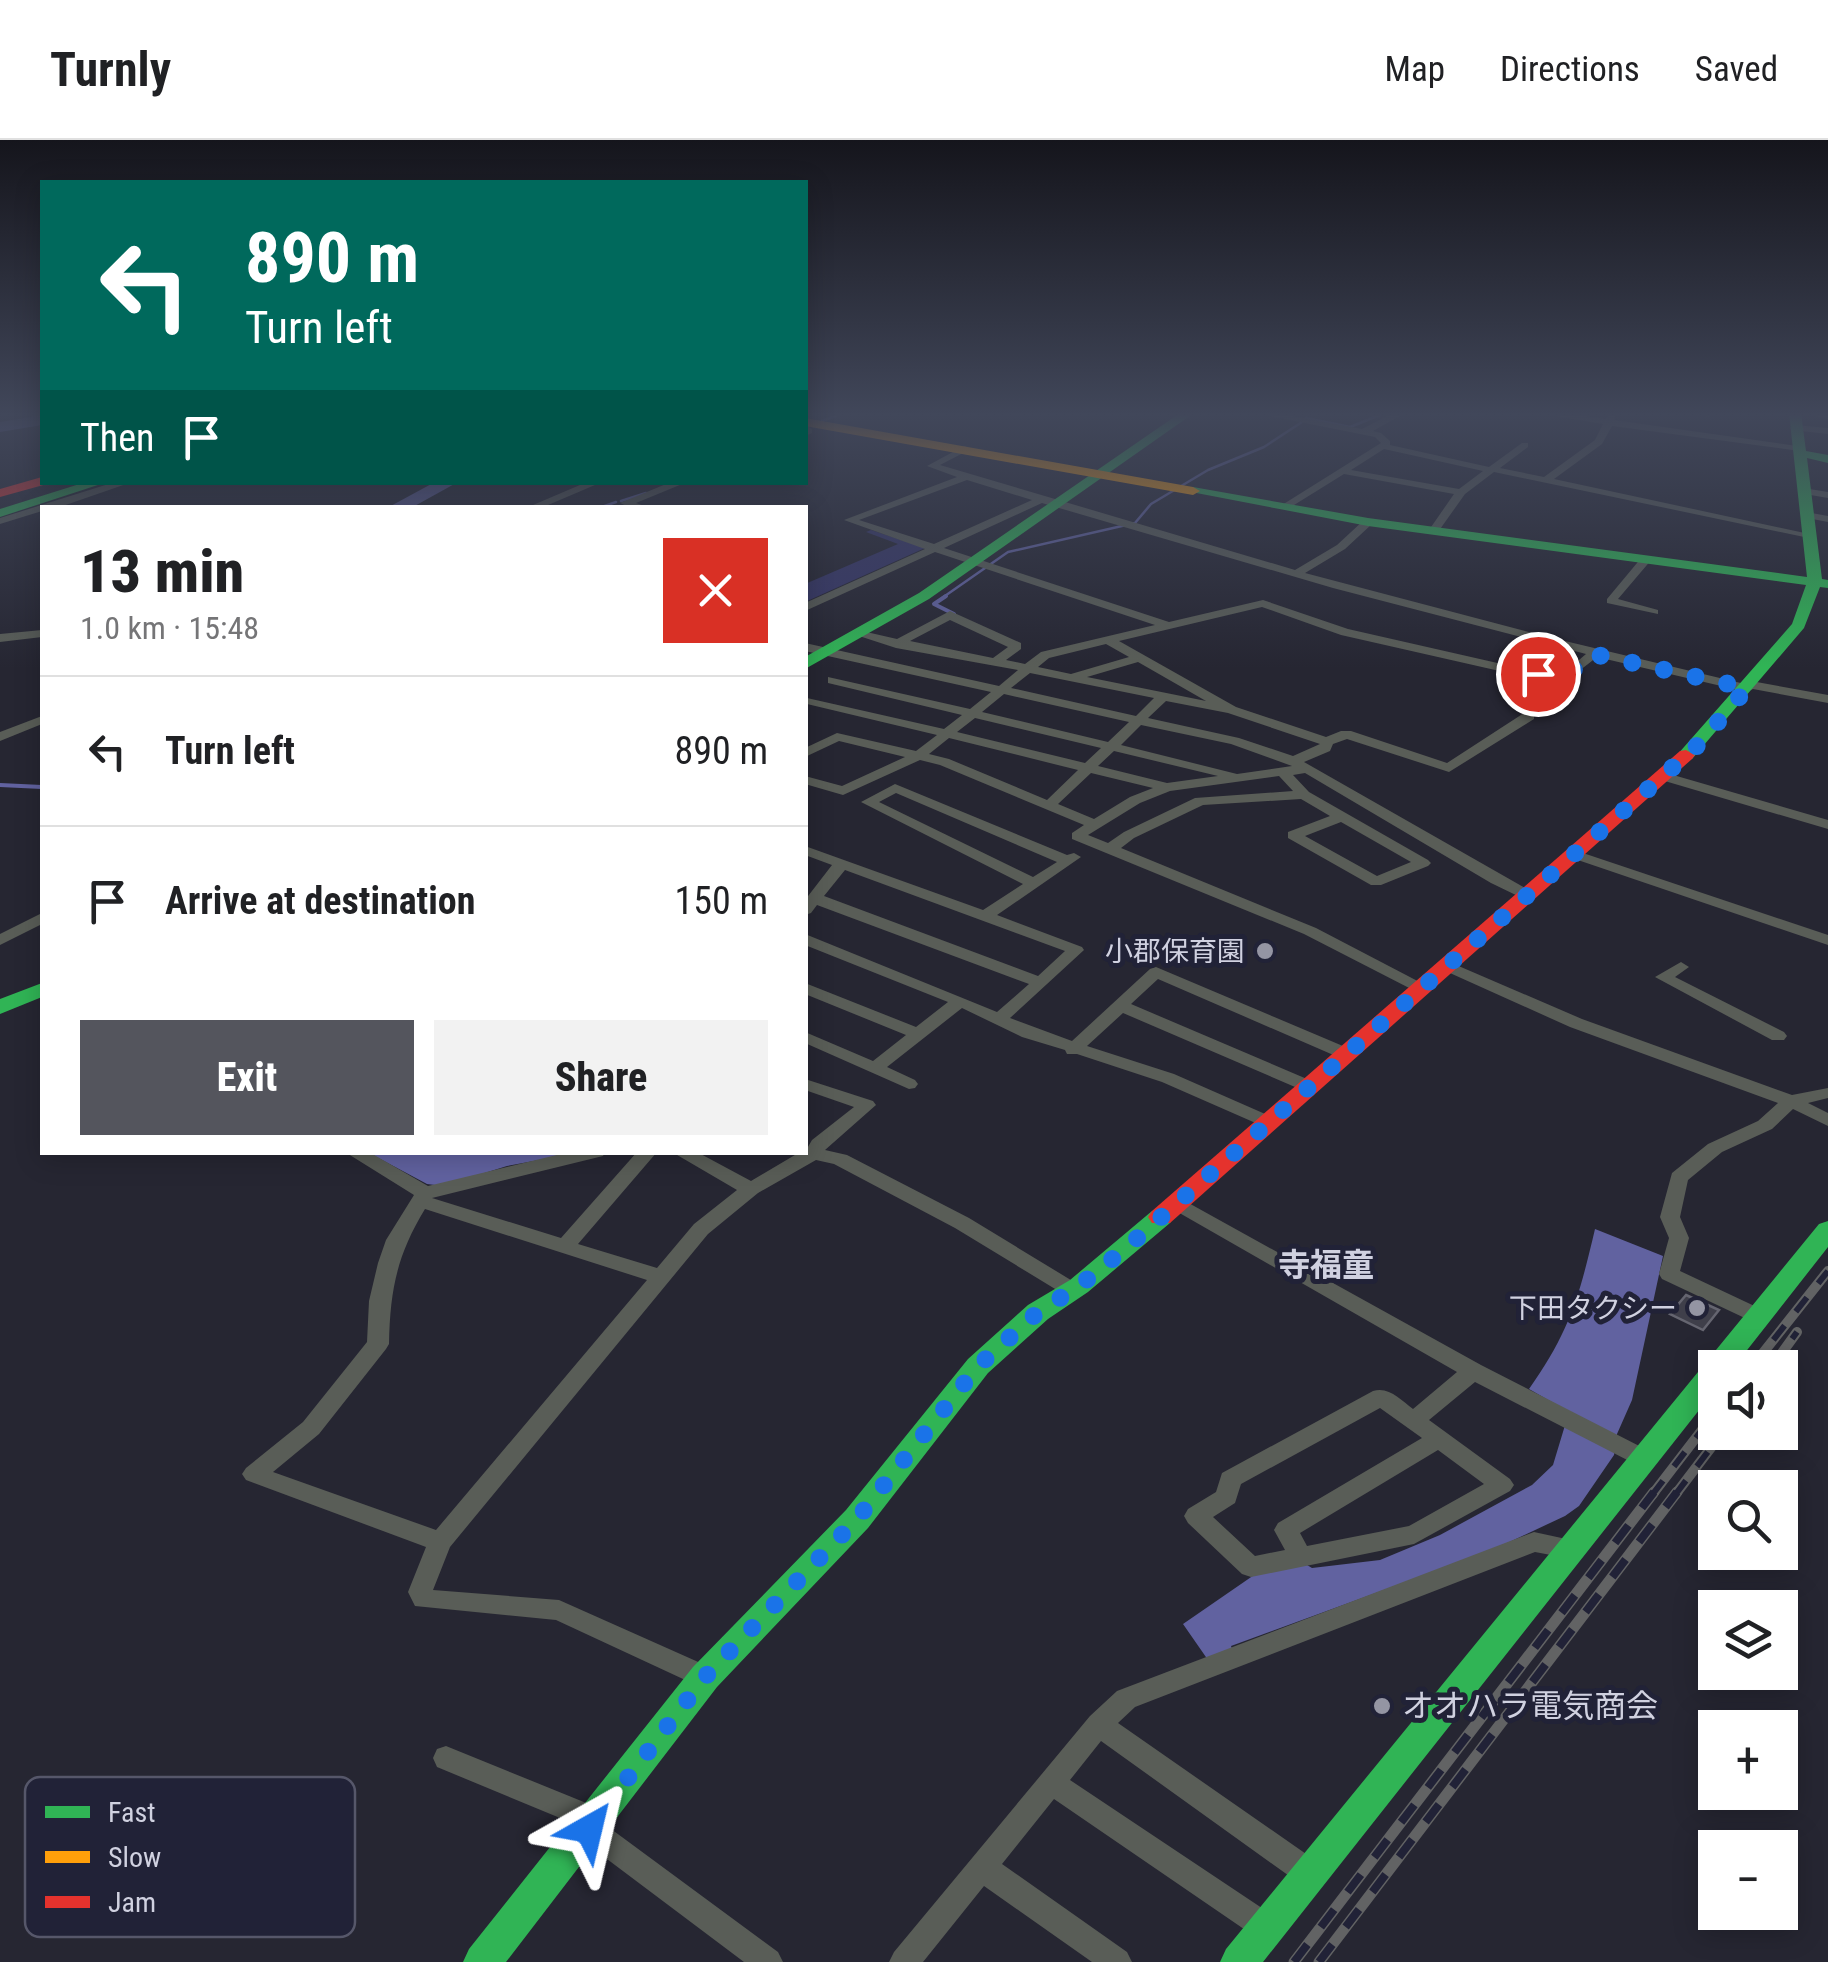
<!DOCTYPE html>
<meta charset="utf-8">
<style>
body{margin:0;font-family:"Roboto Condensed","Noto Sans JP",sans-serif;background:#f2f2f2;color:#202124;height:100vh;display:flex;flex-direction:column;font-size:38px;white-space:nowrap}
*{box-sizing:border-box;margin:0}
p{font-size:32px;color:#757577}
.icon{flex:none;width:55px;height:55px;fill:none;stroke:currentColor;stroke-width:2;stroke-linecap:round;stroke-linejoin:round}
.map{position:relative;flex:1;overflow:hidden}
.details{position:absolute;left:40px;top:365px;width:768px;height:650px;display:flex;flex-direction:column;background:#fff;border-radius:0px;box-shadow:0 5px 25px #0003}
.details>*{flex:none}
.top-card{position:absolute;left:40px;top:40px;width:768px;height:305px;border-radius:0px;box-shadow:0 5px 25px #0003;background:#00695c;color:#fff;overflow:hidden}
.controls{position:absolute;left:1698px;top:1210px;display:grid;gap:20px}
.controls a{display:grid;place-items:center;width:100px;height:100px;border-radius:0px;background:#fff;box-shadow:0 5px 25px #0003;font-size:50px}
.pin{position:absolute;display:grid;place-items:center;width:85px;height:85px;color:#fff;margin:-42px;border:5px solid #fff;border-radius:50%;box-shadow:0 2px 10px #0007}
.me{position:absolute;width:110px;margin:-55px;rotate:37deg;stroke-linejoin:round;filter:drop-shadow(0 0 8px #0008)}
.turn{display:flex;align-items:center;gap:35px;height:210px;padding:0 40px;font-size:45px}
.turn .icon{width:130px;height:130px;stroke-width:2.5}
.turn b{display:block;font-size:70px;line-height:85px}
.then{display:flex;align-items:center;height:95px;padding:0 40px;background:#0003;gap:20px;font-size:38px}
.round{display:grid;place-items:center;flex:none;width:105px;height:105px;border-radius:0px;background:#f2f2f2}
.head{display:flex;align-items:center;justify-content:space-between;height:170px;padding:0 40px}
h1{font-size:60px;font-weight:800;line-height:75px}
.cta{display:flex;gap:20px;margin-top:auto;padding:20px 40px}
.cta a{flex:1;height:115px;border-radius:0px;background:#54555d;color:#fff;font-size:40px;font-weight:800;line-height:115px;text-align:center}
.cta a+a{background:#f2f2f2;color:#202124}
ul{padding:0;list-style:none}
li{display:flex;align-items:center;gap:30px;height:150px;padding:0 40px;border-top:2px solid #e0e0e0}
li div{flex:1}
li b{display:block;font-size:38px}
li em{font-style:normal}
header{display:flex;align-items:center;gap:60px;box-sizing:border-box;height:140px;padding:0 50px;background:#fff;border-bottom:2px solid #e0e0e0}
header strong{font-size:48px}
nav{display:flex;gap:55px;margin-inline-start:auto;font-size:35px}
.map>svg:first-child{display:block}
.green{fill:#363667}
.water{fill:#6162a0}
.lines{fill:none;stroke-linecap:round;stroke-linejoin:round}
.stream-far1{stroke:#6162a0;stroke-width:2.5}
.stream{stroke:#6162a0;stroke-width:4}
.river{fill:#6162a0;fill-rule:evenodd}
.building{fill:#3f3f4a;stroke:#656570;stroke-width:2.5}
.street{fill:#595d57;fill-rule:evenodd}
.fast{fill:#30b455;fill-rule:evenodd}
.slow{fill:#ff9f0a;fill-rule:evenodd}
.jam{fill:#e5322d;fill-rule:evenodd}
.rail-far1-casing{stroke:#626364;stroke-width:10}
.rail-casing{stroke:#626364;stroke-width:11}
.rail-far1{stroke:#212237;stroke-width:6;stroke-dasharray:18;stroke-linecap:butt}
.rail{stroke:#212237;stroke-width:8;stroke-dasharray:22;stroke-linecap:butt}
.route{stroke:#1a73e8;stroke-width:18;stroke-dasharray:0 32.4}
.poi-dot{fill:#9495a3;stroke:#212237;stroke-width:4}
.labels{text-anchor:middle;stroke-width:10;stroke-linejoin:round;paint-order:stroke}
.poi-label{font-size:28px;fill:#d0d1e0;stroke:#212237;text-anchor:end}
.quarter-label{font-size:32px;font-weight:bold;fill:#d0d1e0;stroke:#212237}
.near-poi-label{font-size:32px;fill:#d0d1e0;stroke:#212237;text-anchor:start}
.key{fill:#212237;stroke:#56576a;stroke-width:2.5}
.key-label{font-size:28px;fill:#d0d1e0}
</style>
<header>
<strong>Turnly</strong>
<nav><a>Map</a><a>Directions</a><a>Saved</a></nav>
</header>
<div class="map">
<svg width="1828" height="1822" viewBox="0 0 1828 1822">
<rect width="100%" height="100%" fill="#262632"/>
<polygon class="green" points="871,390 925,408 805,462 805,444 898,404 866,392"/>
<g class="water">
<polygon points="369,1013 577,1013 507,1026 443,1046 427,1044"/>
<path d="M1595,1089L1663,1116L1632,1260L1617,1294L1614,1315L1579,1366L1565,1376L1488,1412L1231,1506L1233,1512L1208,1520L1183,1484L1257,1433L1307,1425L1312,1428L1380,1420L1440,1395L1532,1345L1553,1325L1569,1272L1529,1249C1570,1191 1579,1157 1595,1089Z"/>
</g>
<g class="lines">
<g class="stream-far1">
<polyline points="1306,278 1350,287 1385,273"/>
<polyline points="822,281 843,273"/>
<polyline points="621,361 646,353"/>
<polyline points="599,368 616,362"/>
<polyline points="942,458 1008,412 1135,383 1151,364 1208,330 1264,307 1302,282"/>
</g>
<g class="stream">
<polyline points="946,456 934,464 954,474"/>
<polyline points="0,645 42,647"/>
</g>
<g class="river">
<polygon points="42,275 42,285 0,292 0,282"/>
<polygon points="435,342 458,342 411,368 387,368"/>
</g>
</g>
<polygon class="building" points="1686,1155 1719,1170 1703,1190 1670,1174"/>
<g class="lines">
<g class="street">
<path d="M1255,273H1276L1362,289L1393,273H1405L1373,291L1381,293L1390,301V305L1489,327L1522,303H1528V307L1500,328L1544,337L1595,300L1603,284L1538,273H1564L1606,279L1609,273H1617L1614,280L1797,306L1802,309L1800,311L1612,286L1602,304L1554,339L1814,395L1809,398L1494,332L1465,354L1438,392L1434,393L1429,390L1454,354L1344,334L1286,370L1281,367L1282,365L1381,303L1375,297ZM1384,309L1483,331L1459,349L1351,330Z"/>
<polygon points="1691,273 1713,273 1714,274 1709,277"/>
<polygon points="1809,273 1828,273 1828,279 1810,275"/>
<polygon points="805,285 812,289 812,293 805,296"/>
<polygon points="1795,285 1828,288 1828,294 1792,290 1790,288"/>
<path d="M964,306L967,307V311L940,325L1295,430L1337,405L1364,380H1372V384L1345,409L1305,433L1544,496L1745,544L1751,541L1828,555V563L1753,549L1747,552L1597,517L1561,545L1341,495L1262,467L1119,501L1236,567L1326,597L1341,591H1351L1447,623L1524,573H1534V579L1449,632L1347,599L1333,604L1330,611L1304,622L1532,752L1535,755L1532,758H1522L1491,743L1305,633L1293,635L1309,652L1428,720L1431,723L1428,726L1381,745H1371L1288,698V692L1330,676L1301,659L1203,665L1134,698L1121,708L1316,788L1429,847L1421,852L1415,851L1304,794L1072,699V693L1084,685L940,625L920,620L843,655L805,644V636L842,646L905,617L839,601L805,617V608L837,593L916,611L937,595L807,564V558L944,589L962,575L828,543V537L970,569L991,552L805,511V503L999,546L1018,530L896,508L856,495L862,491L897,499L950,471L1021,503V509L1006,520L1025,524L1041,512L1155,485L935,412L805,471V463L925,409L844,380L957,337L927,326ZM967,340L1032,360L934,404L859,380ZM1042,363L1333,448L1586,514L1559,537L1348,489L1263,460L1169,482L944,408ZM950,480L1008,507L993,518L910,501ZM1106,504L1129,517L1071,534L1038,527L1049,518ZM1138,522L1206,561L1087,537ZM1030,533L1154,558L1136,576L1011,548ZM1004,554L1129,582L1108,602L982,572ZM1166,561L1228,573L1320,604L1293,616L1239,598L1148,578ZM975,578L1101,608L1085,623L957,592ZM1141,585L1231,604L1292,626L1237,634L1121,605ZM949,598L1078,630L1047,660L949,619L929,614ZM1114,611L1218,636L1167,643L1098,626ZM1091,633L1153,648L1130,657L1094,679L1058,664ZM1279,636L1293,651L1195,658L1124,692L1108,703L1088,695L1140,663L1170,651ZM1341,682L1411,722L1377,736L1305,696Z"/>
<polygon points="115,342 132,342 57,368 42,368 42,371 0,384 0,378"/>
<polygon points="587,342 602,342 541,368 526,368"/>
<polygon points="671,342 687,342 636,363 650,368 631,368 620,363"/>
<polygon points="1803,348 1828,352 1828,358 1799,353 1799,349"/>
<polygon points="1806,372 1828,376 1828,382 1802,377 1801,375"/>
<polygon points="1646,416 1652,419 1618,459 1658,470 1658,474 1607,463 1607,459 1642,417"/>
<polygon points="42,490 42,497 0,502 0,494"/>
<polygon points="42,576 42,584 0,601 0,592"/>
<polygon points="1663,632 1828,680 1828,689 1658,639 1658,633"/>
<path d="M895,644L1067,715L1074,713L1081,717L997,775L1082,807L1084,810L1010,878L1072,901L1150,829L1156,827L1350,909L1353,913L1344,918L1338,917L1158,839L1131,864L1314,942L1317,946L1314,950H1302L1123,873L1087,906L1174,934L1274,978L1276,982L1267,988L1162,942L1077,914H1067L1065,910L1022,897L962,868L887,927L915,940L918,944L915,948L909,949L805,903V892L873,921L906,895L805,854V843L916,887L948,862L805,805V794L997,872L1029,844L817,765L811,773L805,775V760L832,725L805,715V706L983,770L1023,744L861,662ZM896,653L1057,722L1033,737L879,662ZM845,730L1065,811L1038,836L824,756Z"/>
<polygon points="1574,710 1828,795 1828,805 1569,717 1567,714"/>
<polygon points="42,773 42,784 0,805 0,794"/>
<polygon points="1447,821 1582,879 1792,955 1828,948 1828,958 1808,963 1828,973 1828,986 1793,969 1772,989 1722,1012 1688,1040 1680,1077 1689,1098 1680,1131 1763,1170 1766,1175 1763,1180 1749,1180 1662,1139 1659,1134 1669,1098 1660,1077 1672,1033 1708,1004 1758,981 1778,963 1570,887 1441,829 1439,826"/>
<polygon points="1681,822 1689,827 1675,837 1784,892 1787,896 1784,900 1772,900 1655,837"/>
<path d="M805,939L873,961L876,965L825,1010L847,1015L969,1078L1079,1145L1082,1150L1079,1155H1065L955,1088L834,1024L816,1020L758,1053L708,1094L450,1407L433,1450L559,1460L714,1529L718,1537L714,1545L705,1548L696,1545L556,1480L415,1466L408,1452L426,1407L246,1340L242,1334L246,1328L303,1282L367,1202L369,1161L378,1123L386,1100L414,1055L345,1012H369L428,1046L569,1012H605L603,1016L432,1058L561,1098L637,1012H657L578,1104L657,1128L694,1084L737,1050L672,1012H697L751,1041L800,1012H805L812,1000L854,967L805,950ZM425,1069L647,1140L436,1390L273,1332L319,1294L386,1209L389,1204C390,1150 397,1115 425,1069Z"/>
<path d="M1176,1056L1481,1225L1651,1312L1654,1318L1651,1324L1643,1327L1635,1324L1475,1242L1429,1280L1510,1339L1514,1345L1510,1351L1414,1404L1251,1437L1242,1434L1188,1383L1184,1376L1188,1369L1216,1352L1222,1333L1373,1251C1389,1246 1401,1260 1413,1269L1457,1232L1169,1067L1166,1062L1169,1057ZM1380,1268L1422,1298L1278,1383L1274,1390L1285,1410L1255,1416L1213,1377L1235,1363L1241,1344ZM1438,1310L1484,1344L1409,1386L1307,1406L1300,1393Z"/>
<polygon points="1534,1392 1580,1402 1584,1409 1580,1416 1572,1419 1535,1412 1135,1567 1118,1583 1319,1723 1323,1733 1319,1743 1309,1746 1299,1743 1101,1601 1070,1640 1277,1778 1282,1788 1277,1798 1267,1802 1257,1798 1054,1659 1002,1724 1127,1812 1132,1822 1092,1822 984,1746 923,1822 889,1822 894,1812 1090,1576 1117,1551"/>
<polygon points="446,1606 606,1671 610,1680 607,1686 778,1812 783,1822 744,1822 579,1698 575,1689 577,1685 437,1627 433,1618 437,1609"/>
</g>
<g class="fast">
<polygon points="1180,273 1194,273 929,459 805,529 805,517 919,453"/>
<polygon points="1789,273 1801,273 1806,311 1828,315 1828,323 1807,318 1822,439 1828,440 1828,448 1820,447 1804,488 1692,619 1686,620 1677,615 1792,484 1806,445 1368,386 1186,351 1193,347 1368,378 1807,437"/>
<polygon points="86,342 107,342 0,377 0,369"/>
<polygon points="42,843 42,857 0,874 0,859"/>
<polygon points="1161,1069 1170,1071 1174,1077 1170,1083 1088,1152 1048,1179 988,1233 868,1388 717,1547 506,1822 463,1822 469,1809 693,1527 846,1370 968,1219 1028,1165 1070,1140 1152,1071"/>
<polygon points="1828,1081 1828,1107 1733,1228 1715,1228 1715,1250 1263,1822 1220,1822 1226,1809 1819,1084"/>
</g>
<polygon class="slow" points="805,278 1193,347 1200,351 1193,355 805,286"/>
<g class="jam">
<polygon points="42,337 47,344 0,357 0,349"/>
<polygon points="1686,610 1695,615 1692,619 1170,1083 1152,1083 1148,1077 1152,1071 1680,611"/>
</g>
<defs>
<g id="rail-far1">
<polyline points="1751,1228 1828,1131"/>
<polyline points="1771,1228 1797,1192"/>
<polyline points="1652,1355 1715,1273"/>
<polyline points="1675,1355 1723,1292"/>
</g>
<g id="rail">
<polyline points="1294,1822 1654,1352"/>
<polyline points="1319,1822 1677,1352"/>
</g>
</defs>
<use href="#rail-far1" class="rail-far1-casing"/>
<use href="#rail" class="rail-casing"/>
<use href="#rail-far1" class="rail-far1"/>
<use href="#rail" class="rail"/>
</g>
<linearGradient id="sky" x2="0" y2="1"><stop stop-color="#15151c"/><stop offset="0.52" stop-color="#41475a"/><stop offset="1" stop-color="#41475a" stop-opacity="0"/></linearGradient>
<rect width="1828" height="528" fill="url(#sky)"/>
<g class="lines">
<polyline class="route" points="589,1689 705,1537 857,1379 978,1226 1038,1172 1079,1146 1126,1108 1663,636 1699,604 1747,548 1593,514 1561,540 1538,534"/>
</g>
<g class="poi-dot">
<circle cx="1265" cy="811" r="10"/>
<circle cx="1697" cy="1168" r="10"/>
<circle cx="1382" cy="1566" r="10"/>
</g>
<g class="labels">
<g class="poi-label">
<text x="1245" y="821">小郡保育園</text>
<text x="1677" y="1178">下田タクシー</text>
</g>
<g class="quarter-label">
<text x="1326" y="1136">寺福童</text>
</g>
<g class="near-poi-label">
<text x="1402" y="1577">オオハラ電気商会</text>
</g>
</g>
<rect x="25" y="1637" width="330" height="160" rx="15" class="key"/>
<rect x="45" y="1666" width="45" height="12" fill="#30b455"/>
<rect x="45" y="1711" width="45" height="12" fill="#ff9f0a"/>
<rect x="45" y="1756" width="45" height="12" fill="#e5322d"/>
<g class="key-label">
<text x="108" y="1682">Fast</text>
<text x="108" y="1727">Slow</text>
<text x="108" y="1772">Jam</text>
</g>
</svg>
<div class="controls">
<a><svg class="icon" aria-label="sound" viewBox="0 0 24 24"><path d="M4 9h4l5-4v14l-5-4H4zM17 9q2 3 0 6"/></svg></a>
<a><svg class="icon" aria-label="search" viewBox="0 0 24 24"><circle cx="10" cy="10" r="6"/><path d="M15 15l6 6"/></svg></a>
<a><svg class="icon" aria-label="layers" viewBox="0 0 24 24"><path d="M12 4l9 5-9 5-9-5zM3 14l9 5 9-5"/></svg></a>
<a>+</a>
<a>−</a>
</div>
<div class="pin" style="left:1538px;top:534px;background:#d93025"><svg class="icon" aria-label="arrive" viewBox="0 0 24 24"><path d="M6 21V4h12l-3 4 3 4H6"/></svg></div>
<svg class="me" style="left:589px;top:1689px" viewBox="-20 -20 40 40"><path d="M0-17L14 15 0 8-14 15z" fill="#1a73e8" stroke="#fff" stroke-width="4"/></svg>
<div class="top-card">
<div class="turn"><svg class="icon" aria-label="left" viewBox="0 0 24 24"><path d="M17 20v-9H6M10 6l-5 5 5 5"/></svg><div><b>890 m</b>Turn left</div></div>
<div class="then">Then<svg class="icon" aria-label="arrive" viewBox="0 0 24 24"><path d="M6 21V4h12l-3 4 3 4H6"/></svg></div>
</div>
<section class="details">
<div class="head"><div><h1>13 min</h1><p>1.0 km · 15:48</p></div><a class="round" style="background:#d93025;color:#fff"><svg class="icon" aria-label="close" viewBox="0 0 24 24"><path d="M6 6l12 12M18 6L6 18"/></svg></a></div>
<ul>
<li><svg class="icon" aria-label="left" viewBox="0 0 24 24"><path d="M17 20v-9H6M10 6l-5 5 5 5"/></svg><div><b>Turn left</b></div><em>890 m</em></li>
<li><svg class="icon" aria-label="arrive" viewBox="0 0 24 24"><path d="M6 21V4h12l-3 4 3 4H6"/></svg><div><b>Arrive at destination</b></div><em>150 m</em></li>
</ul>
<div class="cta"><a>Exit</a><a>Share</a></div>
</section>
</div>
